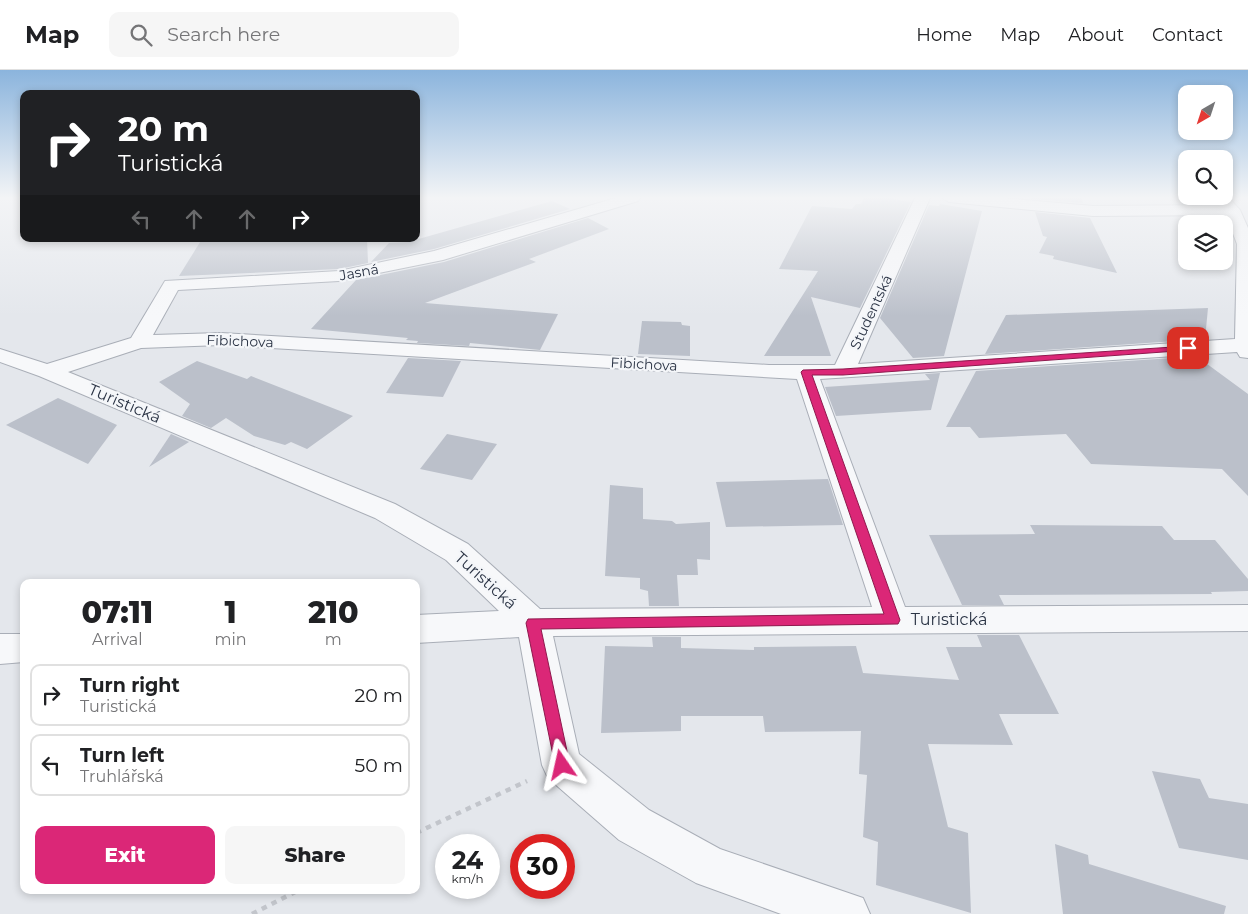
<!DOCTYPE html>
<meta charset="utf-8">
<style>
body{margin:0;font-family:Montserrat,sans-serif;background:#f6f6f6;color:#202124;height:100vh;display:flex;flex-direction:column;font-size:19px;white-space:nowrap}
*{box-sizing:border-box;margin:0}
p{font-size:16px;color:#757577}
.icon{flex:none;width:28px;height:28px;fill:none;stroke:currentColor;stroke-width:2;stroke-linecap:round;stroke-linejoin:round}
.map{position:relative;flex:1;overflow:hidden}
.drawer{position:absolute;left:20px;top:509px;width:400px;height:315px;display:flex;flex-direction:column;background:#fff;border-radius:10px;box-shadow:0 2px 8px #0003}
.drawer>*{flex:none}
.guide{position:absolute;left:20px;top:20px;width:400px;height:152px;border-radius:10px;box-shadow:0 2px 8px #0003;background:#202124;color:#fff;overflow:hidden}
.needle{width:32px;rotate:219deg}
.buttons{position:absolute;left:1178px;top:15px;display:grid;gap:10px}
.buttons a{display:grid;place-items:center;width:55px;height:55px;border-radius:10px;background:#fff;box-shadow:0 2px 8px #0003;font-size:25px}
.speed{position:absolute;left:435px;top:764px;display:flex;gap:10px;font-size:25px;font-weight:700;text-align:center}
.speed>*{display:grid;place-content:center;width:65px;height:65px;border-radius:50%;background:#fff;box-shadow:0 2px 8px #0003;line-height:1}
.speed small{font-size:12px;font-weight:400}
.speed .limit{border:8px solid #d22;background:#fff;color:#111}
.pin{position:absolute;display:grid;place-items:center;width:42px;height:42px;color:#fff;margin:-21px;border-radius:10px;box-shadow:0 2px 8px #0006}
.me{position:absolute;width:55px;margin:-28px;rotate:349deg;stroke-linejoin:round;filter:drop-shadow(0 0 4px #0008)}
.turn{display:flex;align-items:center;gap:18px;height:105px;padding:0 15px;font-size:22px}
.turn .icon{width:65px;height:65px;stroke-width:2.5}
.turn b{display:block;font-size:35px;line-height:42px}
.lanes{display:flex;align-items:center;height:48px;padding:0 15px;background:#0003;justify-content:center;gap:25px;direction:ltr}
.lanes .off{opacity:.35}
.eta{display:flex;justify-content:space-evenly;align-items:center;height:85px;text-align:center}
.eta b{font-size:30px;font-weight:800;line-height:35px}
.cta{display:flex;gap:10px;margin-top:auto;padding:10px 15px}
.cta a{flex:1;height:58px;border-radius:10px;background:#db2777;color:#fff;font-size:20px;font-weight:800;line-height:58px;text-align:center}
.cta a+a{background:#f6f6f6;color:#202124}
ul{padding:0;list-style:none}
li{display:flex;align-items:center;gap:15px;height:62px;margin:0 10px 8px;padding:0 5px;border:2px solid #e0e0e0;border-radius:10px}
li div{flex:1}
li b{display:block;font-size:19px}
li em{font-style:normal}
header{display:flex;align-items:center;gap:30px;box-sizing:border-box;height:70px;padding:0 25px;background:#fff;border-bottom:1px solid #e0e0e0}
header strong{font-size:24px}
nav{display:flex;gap:28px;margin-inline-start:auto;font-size:18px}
.search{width:350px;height:45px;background:#f6f6f6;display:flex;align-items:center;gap:12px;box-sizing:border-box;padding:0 18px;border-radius:10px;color:#757577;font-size:19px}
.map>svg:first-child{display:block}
.building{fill:#bbc0ca}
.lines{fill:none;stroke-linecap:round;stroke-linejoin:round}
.minor-casing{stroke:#a9aeb7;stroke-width:2}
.path{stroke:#c2c5cb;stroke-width:4.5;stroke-dasharray:5.5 5.5;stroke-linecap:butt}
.minor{fill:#f7f8fa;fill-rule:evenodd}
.route{fill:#db2777;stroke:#8e194d}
.labels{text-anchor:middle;stroke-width:4.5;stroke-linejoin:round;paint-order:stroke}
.far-street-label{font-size:14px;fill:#2b3445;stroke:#f4f6f9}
.street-label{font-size:16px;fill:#2b3445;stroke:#f4f6f9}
</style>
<header>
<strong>Map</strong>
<div class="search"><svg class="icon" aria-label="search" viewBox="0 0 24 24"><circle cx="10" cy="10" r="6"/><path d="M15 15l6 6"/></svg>Search here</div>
<nav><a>Home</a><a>Map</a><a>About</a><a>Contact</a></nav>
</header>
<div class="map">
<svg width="1248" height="844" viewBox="0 0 1248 844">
<rect width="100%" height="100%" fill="#e4e7ec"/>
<g class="building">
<polygon points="864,128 888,128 911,132 860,238 811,227 831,286 764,286 818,201 779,199 812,136 852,139 856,134 861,134"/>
<polygon points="1031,128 1081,128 1083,133 1031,129"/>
<polygon points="552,131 570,139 434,179 371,192 389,173 408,172"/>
<polygon points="940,134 982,141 944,286 913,288 880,248 929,135 939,136"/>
<polygon points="1035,142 1090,148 1117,203 1053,189 1054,186 1039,183 1047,167 1043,166"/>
<polygon points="588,148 609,159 529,189 536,192 425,233 558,244 540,280 470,273 469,276 417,273 418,271 406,270 408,268 311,259 356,210 444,192"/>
<polygon points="202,169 367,169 368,193 339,199 179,206"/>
<polygon points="1208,238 1205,269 985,284 1006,245"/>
<polygon points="642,251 681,252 682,255 690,256 690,286 638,284"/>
<polygon points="1203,286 1203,291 1248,324 1248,426 1222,399 1091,394 1066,364 979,368 970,357 946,357 976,301"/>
<polygon points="408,288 461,291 443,327 386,323"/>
<polygon points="197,291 247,309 251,306 353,346 307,379 291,372 285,375 254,366 226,348 211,358 182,346 190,334 159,312"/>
<polygon points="940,303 931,340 836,346 825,317 930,310 925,304"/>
<polygon points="58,328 117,355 88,394 6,355"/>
<polygon points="171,364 189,372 149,397"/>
<polygon points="447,364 497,374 472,410 420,399"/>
<polygon points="828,409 843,455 726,457 716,412"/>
<polygon points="610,415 643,418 643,449 672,451 676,454 710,452 710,490 697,489 698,505 677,505 679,536 649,536 648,521 640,519 640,508 605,506"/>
<polygon points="1030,455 1162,456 1174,470 1215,470 1248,509 1248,521 1211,522 1212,524 999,525 1004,535 962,535 929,465 1035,464"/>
<polygon points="977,565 1019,565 1059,644 999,644 1013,675 928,674 948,757 968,763 971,843 876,815 878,772 863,767 867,705 859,704 861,661 765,662 763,646 681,646 681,661 601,663 605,576 653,577 652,567 681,567 681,578 754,580 754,577 856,576 863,603 959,610 946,577 982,577"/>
<polygon points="1152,701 1200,709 1209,728 1248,734 1248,790 1179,778"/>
<polygon points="1055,774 1088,785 1089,794 1226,836 1224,844 1063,844"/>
</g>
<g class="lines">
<defs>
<g id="minor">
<path d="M616,128H640L638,131L443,190L339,211L178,220L153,265L221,263L769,295H835L915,128H930L858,294L1235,269L1237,174L1226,145L1093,146L949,132L942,128H1002L1093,136L1219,135L1214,128H1229L1240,140L1248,158V288L1240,287L1237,282L820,309L905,537L1248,535V561L553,566L579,684L649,740L720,779L863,828L870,844H781L696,813L619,770L548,708L542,695L519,567L416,573V545L499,541L446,490L375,448L39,306L0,292V279L47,294L131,268L165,211L339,201L434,181ZM221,275L797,309L872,537L540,539L468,474L395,434L68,302L141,278Z"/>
<polygon points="0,564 24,564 24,592 0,594"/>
</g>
</defs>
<use href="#minor" class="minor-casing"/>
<g class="path">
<polyline points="416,763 527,711"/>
<polyline points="252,844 299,820"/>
</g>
<use href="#minor" class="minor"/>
</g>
<linearGradient id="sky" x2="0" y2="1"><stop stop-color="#8bb4dd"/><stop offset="0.52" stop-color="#f3f4f6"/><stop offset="1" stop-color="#f3f4f6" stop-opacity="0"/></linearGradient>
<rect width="1248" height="246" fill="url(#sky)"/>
<polygon class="route" points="1188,276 1192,278 1191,280 843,305 812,305 900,550 898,554 541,559 570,695 568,700 562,703 556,700 526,553 528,549 884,544 801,302 803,300 843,299"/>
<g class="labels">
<g class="far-street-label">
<text transform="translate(359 202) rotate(-10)" y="5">Jasná</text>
<text transform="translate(871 242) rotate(-65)" y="5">Studentská</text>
<text transform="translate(240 271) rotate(2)" y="5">Fibichova</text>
<text transform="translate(644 294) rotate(3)" y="5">Fibichova</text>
</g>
<g class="street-label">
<text transform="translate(125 333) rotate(23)" y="6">Turistická</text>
<text transform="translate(486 510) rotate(42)" y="6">Turistická</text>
<text x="949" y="555">Turistická</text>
</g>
</g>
</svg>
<div class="buttons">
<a><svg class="needle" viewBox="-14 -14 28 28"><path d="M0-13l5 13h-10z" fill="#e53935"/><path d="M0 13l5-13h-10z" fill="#757577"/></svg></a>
<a><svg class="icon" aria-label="search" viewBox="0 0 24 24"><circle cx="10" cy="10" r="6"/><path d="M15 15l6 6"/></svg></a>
<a><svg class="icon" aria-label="layers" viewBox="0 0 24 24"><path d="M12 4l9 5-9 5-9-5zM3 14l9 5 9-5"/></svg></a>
</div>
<div class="speed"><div>24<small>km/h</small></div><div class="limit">30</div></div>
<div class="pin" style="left:1188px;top:278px;background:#d93025"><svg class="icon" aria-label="arrive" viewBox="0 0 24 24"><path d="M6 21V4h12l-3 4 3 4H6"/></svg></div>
<svg class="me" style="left:562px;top:695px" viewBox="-20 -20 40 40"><path d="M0-17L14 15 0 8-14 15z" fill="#db2777" stroke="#fff" stroke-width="4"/></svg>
<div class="guide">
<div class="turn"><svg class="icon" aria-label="right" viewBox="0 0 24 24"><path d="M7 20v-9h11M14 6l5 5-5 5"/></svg><div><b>20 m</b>Turistická</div></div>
<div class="lanes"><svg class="icon off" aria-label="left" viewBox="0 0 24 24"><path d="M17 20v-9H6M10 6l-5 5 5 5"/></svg><svg class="icon off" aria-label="ahead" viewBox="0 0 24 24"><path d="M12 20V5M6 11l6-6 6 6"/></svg><svg class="icon off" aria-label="ahead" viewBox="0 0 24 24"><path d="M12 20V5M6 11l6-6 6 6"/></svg><svg class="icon" aria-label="right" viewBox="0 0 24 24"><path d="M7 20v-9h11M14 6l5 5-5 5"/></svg></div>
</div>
<section class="drawer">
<div class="eta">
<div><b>07:11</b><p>Arrival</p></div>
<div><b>1</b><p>min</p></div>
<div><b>210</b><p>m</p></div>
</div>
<ul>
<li><svg class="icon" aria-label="right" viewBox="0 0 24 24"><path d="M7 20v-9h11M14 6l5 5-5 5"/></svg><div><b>Turn right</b><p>Turistická</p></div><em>20 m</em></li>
<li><svg class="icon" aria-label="left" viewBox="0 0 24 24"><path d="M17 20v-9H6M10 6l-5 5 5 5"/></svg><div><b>Turn left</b><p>Truhlářská</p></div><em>50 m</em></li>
</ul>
<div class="cta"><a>Exit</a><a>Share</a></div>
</section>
</div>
